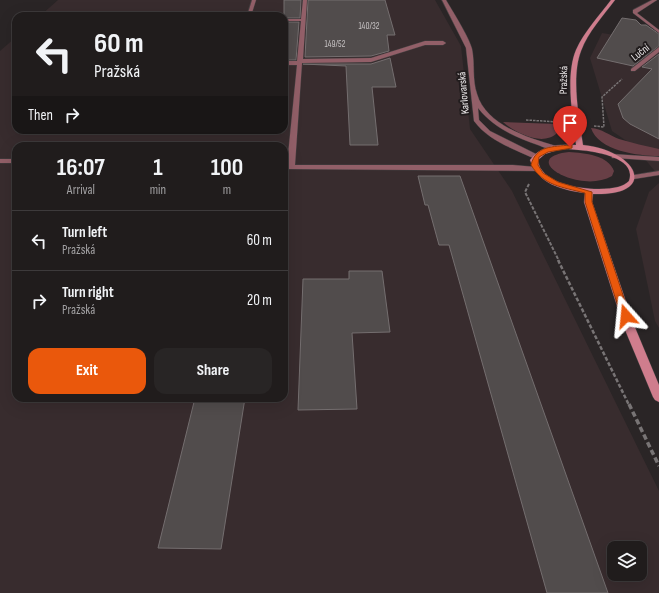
<!DOCTYPE html>
<meta charset="utf-8">
<style>
body{margin:0;font-family:"Sofia Sans Condensed",sans-serif;background:#282525;color:#f1f3f6;height:100vh;display:flex;flex-direction:column;font-size:15px;white-space:nowrap}
*{box-sizing:border-box;margin:0}
p{font-size:13px;color:#a2a1a3}
.icon{flex:none;width:22px;height:22px;fill:none;stroke:currentColor;stroke-width:2;stroke-linecap:round;stroke-linejoin:round}
.map{position:relative;flex:1;overflow:hidden}
.side{position:absolute;left:12px;top:142px;width:276px;height:260px;display:flex;flex-direction:column;background:#201c1c;border-radius:12px;box-shadow:0 4px 16px #0002,0 0 0 1px #3d3a3b}
.side>*{flex:none}
.top-card{position:absolute;left:12px;top:12px;width:276px;height:122px;border-radius:12px;box-shadow:0 4px 16px #0002,0 0 0 1px #3d3a3b;background:#201c1c;color:#f1f3f6;overflow:hidden}
.controls{position:absolute;left:607px;top:541px;display:grid;gap:8px}
.controls a{display:grid;place-items:center;width:40px;height:40px;border-radius:8px;background:#201c1c;box-shadow:0 4px 16px #0002,0 0 0 1px #3d3a3b;font-size:20px}
.pin{position:absolute;display:grid;place-items:center;width:34px;height:34px;color:#fff;margin:-41px -17px;border-radius:50% 50% 50% 0;rotate:-45deg;box-shadow:0 0 4px #0007}
.pin .icon{rotate:45deg}
.me{position:absolute;width:44px;margin:-22px;rotate:342deg;stroke-linejoin:round;filter:drop-shadow(0 0 3px #0008)}
.turn{display:flex;align-items:center;gap:14px;height:84px;padding:0 16px;font-size:18px}
.turn .icon{width:52px;height:52px;stroke-width:2.5}
.turn b{display:block;font-size:28px;line-height:34px}
.then{display:flex;align-items:center;height:38px;padding:0 16px;background:#0003;gap:8px;font-size:15px}
.eta{display:flex;justify-content:space-evenly;align-items:center;height:68px;text-align:center}
.eta b{font-size:24px;font-weight:700;line-height:28px}
.cta{display:flex;gap:8px;margin-top:auto;padding:8px 16px}
.cta a{flex:1;height:46px;border-radius:12px;background:#ea580c;color:#fff;font-size:16px;font-weight:700;line-height:46px;text-align:center}
.cta a+a{background:#282525;color:#f1f3f6}
ul{padding:0;list-style:none}
li{display:flex;align-items:center;gap:12px;height:60px;padding:0 16px;border-top:1px solid #3d3a3b}
li div{flex:1}
li b{display:block;font-size:15px}
li em{font-style:normal}
.map>svg:first-child{display:block}
.built{fill:#382c2e;fill-rule:evenodd}
.green{fill:#683f46}
.building{fill:#514c4c;stroke:#746e6f}
.lines{fill:none;stroke-linecap:round;stroke-linejoin:round}
.service-casing{stroke:#454142;stroke-width:1}
.minor-casing{stroke:#454142;stroke-width:1}
.tertiary-casing{stroke:#454142;stroke-width:1}
.secondary-casing{stroke:#454142;stroke-width:1}
.path-far3{stroke:#787475;stroke-width:1.5;stroke-dasharray:2.5 1;stroke-linecap:butt}
.path-far2{stroke:#787475;stroke-width:2;stroke-dasharray:3.5 1.5;stroke-linecap:butt}
.path-far1{stroke:#787475;stroke-width:2.5;stroke-dasharray:4 2;stroke-linecap:butt}
.path{stroke:#787475;stroke-width:3.5;stroke-dasharray:5.5 3;stroke-linecap:butt}
.service{fill:#925f68;fill-rule:evenodd}
.minor{fill:#925f68;fill-rule:evenodd}
.tertiary{fill:#925f68;fill-rule:evenodd}
.secondary{fill:#cf7d8d;fill-rule:evenodd}
.route{fill:#ea580c;stroke:#983908}
.labels{text-anchor:middle;stroke-width:4;stroke-linejoin:round;paint-order:stroke}
.far-number-label{font-size:9px;fill:#c6c2c3}
.far-street-label{font-size:11px;fill:#edeaeb;stroke:#211c1d}
</style>
<div class="map">
<svg width="659" height="593" viewBox="0 0 659 593">
<rect width="100%" height="100%" fill="#2a2526"/>
<g class="built">
<path d="M58,0H435L461,46L470,129L512,191L659,491V593H0V51L16,37V130H284V16H40ZM16,146H284V398H16ZM614,548H640V574H614Z"/>
<polygon points="602,33 659,42 659,176 634,146 612,131 590,58"/>
<polygon points="659,183 659,328 655,321 636,229 649,192"/>
</g>
<g class="green">
<path d="M503,122L557,124V133C543,147 515,133 503,122Z"/>
<path d="M591,128C602,129 609,135 619,139C632,143 646,146 659,149V156C639,156 598,151 591,128Z"/>
<path d="M569,152C585,153 608,155 614,171L612,176C580,195 516,158 569,152Z"/>
</g>
<g class="building">
<polygon points="284,0 301,0 300,18 284,18"/>
<polygon points="308,0 385,0 395,35 387,35 389,51 371,56 305,57"/>
<polygon points="622,18 636,20 641,25 646,25 659,34 659,46 633,66 597,58"/>
<polygon points="284,22 299,22 296,60 284,60"/>
<polygon points="659,54 659,139 630,124 623,118 618,104 652,69 642,67"/>
<polygon points="390,58 396,87 372,87 378,145 350,145 346,66 303,64 371,64"/>
<polygon points="418,176 460,176 608,593 547,593 449,245 439,245 428,205 425,205"/>
<polygon points="349,271 382,271 390,332 352,333 357,409 298,410 303,279 349,279"/>
<polygon points="195,398 245,398 221,549 158,548"/>
</g>
<g class="lines">
<defs>
<g id="service">
<polygon points="252,0 256,0 251,16 247,16"/>
<polygon points="303,0 307,0 303,59 371,58 425,41 443,41 446,43 443,45 425,45 371,62 302,63 295,165 513,165 536,167 540,169 539,171 284,169 284,165 287,165 297,65 284,65 284,61 297,61 301,21 284,21 284,19 301,19"/>
<polygon points="612,154 659,157 659,161 615,158 612,158"/>
<rect x="0" y="159" width="16" height="4"/>
<polygon points="659,171 659,175 634,179 630,177 634,175"/>
</g>
<g id="minor">
<polygon points="652,0 657,0 637,13 659,30 659,33 633,13 633,10"/>
<polygon points="659,47 659,52 635,71 631,71 631,69"/>
</g>
<path id="tertiary" d="M442,0H446C453,12 469,37 472,49C475,63 472,80 477,94C486,125 528,138 556,146V150C550,150 543,147 538,145C515,137 494,128 478,108L479,120L490,131L540,156L533,158C512,148 489,141 474,121L466,48Z"/>
<path id="secondary" d="M611,0H615C603,16 588,32 581,51C571,77 579,118 583,145C639,151 659,196 593,194L592,202L634,325L659,385V402L655,400L653,397L623,325L584,202L585,193C562,190 538,184 530,160C541,145 559,144 576,145C573,118 565,76 576,50C584,32 599,16 611,0ZM561,149C578,149 639,153 629,181C626,184 622,186 618,187C598,192 553,188 541,169C539,167 539,163 538,160L545,154Z"/>
</defs>
<use href="#service" class="service-casing"/>
<use href="#minor" class="minor-casing"/>
<use href="#tertiary" class="tertiary-casing"/>
<use href="#secondary" class="secondary-casing"/>
<g class="path-far3">
<polyline points="526,120 559,122"/>
<polyline points="594,126 604,127 602,97 622,79"/>
</g>
<polyline class="path-far2" points="529,184 525,192 559,261"/>
<polyline class="path-far1" points="558,260 629,405"/>
<polyline class="path" points="629,404 659,466"/>
<use href="#service" class="service"/>
<use href="#minor" class="minor"/>
<use href="#tertiary" class="tertiary"/>
<use href="#secondary" class="secondary"/>
</g>
<path class="route" d="M570,145H572V148L548,152L539,157L538,165L543,173L558,182L592,192V202L630,316L629,319H622L621,316L585,202V193C562,187 544,186 531,165C536,145 553,147 570,145Z"/>
<g class="labels">
<g class="far-number-label">
<text x="369" y="29">140/32</text>
<text x="335" y="47">149/52</text>
</g>
<g class="far-street-label">
<text transform="translate(640 52) rotate(-39)" y="4">Luční</text>
<text transform="translate(563 80) rotate(-89)" y="4">Pražská</text>
<text transform="translate(463 93) rotate(-95)" y="4">Karlovarská</text>
</g>
</g>
</svg>
<div class="controls">
<a><svg class="icon" aria-label="layers" viewBox="0 0 24 24"><path d="M12 4l9 5-9 5-9-5zM3 14l9 5 9-5"/></svg></a>
</div>
<div class="pin" style="left:570px;top:147px;background:#d93025"><svg class="icon" aria-label="arrive" viewBox="0 0 24 24"><path d="M6 21V4h12l-3 4 3 4H6"/></svg></div>
<svg class="me" style="left:626px;top:316px" viewBox="-20 -20 40 40"><path d="M0-17L14 15 0 8-14 15z" fill="#ea580c" stroke="#fff" stroke-width="4"/></svg>
<div class="top-card">
<div class="turn"><svg class="icon" aria-label="left" viewBox="0 0 24 24"><path d="M17 20v-9H6M10 6l-5 5 5 5"/></svg><div><b>60 m</b>Pražská</div></div>
<div class="then">Then<svg class="icon" aria-label="right" viewBox="0 0 24 24"><path d="M7 20v-9h11M14 6l5 5-5 5"/></svg></div>
</div>
<section class="side">
<div class="eta">
<div><b>16:07</b><p>Arrival</p></div>
<div><b>1</b><p>min</p></div>
<div><b>100</b><p>m</p></div>
</div>
<ul>
<li><svg class="icon" aria-label="left" viewBox="0 0 24 24"><path d="M17 20v-9H6M10 6l-5 5 5 5"/></svg><div><b>Turn left</b><p>Pražská</p></div><em>60 m</em></li>
<li><svg class="icon" aria-label="right" viewBox="0 0 24 24"><path d="M7 20v-9h11M14 6l5 5-5 5"/></svg><div><b>Turn right</b><p>Pražská</p></div><em>20 m</em></li>
</ul>
<div class="cta"><a>Exit</a><a>Share</a></div>
</section>
</div>
